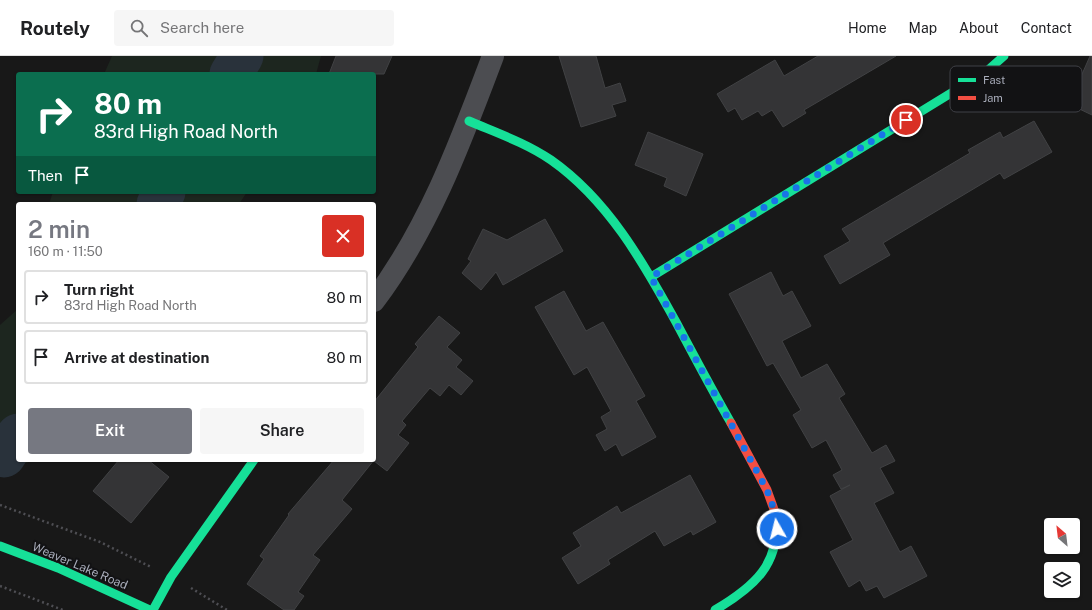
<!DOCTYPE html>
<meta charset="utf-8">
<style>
body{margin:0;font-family:"Public Sans",sans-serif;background:#f6f6f6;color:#202124;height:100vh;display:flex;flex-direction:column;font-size:15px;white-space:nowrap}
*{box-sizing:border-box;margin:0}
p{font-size:13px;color:#757577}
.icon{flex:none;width:22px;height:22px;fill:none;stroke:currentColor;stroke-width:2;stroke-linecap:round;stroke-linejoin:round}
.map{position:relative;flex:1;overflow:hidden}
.details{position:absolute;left:16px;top:146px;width:360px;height:260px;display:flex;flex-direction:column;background:#fff;border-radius:4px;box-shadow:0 1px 3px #0004}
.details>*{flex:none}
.top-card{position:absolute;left:16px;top:16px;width:360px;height:122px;border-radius:4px;box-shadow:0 1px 3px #0004;background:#0b6e4f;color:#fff;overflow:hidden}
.needle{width:26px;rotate:332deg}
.tools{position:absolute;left:1044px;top:462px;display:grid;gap:8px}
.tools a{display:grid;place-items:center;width:36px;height:36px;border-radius:4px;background:#fff;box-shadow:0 1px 3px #0004;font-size:20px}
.pin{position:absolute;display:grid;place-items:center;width:34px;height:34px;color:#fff;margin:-17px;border:2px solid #fff;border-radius:50%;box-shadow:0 1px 4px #0007}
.me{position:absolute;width:44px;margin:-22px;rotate:352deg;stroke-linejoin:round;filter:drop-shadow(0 0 3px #0008)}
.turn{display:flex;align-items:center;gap:14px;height:84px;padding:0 12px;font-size:18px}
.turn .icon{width:52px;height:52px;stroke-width:2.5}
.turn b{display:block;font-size:28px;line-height:34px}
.then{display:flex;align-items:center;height:38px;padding:0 12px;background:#0003;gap:8px;font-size:15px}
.round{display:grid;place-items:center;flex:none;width:42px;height:42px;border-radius:4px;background:#f6f6f6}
.headline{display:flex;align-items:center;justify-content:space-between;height:68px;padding:0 12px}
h1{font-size:24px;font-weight:600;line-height:30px;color:#767881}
.action{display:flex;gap:8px;margin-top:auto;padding:8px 12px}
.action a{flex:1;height:46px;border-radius:4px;background:#767881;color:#fff;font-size:16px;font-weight:600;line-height:46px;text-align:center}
.action a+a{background:#f6f6f6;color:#202124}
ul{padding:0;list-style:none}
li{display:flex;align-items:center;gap:12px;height:54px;margin:0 8px 6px;padding:0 4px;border:2px solid #e0e0e0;border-radius:4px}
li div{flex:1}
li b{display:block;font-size:15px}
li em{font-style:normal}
header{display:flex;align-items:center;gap:24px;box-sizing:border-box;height:56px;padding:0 20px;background:#fff;border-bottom:1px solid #e0e0e0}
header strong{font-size:19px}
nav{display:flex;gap:22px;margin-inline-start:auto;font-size:14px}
.search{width:280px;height:36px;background:#f6f6f6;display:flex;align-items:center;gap:10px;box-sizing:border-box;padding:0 14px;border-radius:4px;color:#757577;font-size:15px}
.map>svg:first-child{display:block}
.green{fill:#1d261f}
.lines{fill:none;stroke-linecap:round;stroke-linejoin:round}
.river{stroke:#29323b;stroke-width:43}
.building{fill:#343436;stroke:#414244}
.path{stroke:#4e4e53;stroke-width:2.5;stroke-dasharray:2 3;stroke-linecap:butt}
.street{stroke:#4c4d51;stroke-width:22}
.fast{stroke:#16e098;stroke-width:9}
.jam{stroke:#f24e42;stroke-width:9}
.route{stroke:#1a73e8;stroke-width:7;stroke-dasharray:0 12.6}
.labels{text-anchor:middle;stroke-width:4;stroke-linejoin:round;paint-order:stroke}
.street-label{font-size:12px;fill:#a8acba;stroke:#121214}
.key{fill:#121214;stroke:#3f4046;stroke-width:1}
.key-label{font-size:11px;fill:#a8acba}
</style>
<header>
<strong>Routely</strong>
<div class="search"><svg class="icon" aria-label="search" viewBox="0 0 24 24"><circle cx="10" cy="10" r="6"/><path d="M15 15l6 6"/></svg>Search here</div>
<nav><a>Home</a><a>Map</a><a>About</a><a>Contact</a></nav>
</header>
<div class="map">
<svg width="1092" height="554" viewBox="0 0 1092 554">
<rect width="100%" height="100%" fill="#181818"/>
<g class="green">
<polygon points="112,0 321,0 316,18 104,18"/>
<polygon points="53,136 247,136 239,148 49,148"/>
<polygon points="18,253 18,404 30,404 27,407 0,401 0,269"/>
</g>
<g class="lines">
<g class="river">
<polyline points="231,18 242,0"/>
<polyline points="158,148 164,136"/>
<polyline points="4,400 18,379"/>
</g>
</g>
<g class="building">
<polygon points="336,0 392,0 384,18 329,18"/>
<polygon points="559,0 596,0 605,32 620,27 626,45 612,49 616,60 581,71"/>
<polygon points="818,0 896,0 804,54 806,57 783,71 772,54 762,60 758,55 742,64 735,52 728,56 717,38 775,4 784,20"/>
<polygon points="1090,0 1092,0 1092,59 1069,48"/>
<polygon points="1034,65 1052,96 1004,123 1000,117 883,187 890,199 840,228 824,200 850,185 842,173 970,97 968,94 1000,76 1003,82"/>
<polygon points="648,76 703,98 686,140 664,130 667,122 635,109"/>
<polygon points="545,163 563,195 503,229 496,216 481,234 462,217 471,205 468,203 483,173 507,184"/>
<polygon points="771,216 783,240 792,235 811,270 782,285 801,322 827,308 845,338 839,342 872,397 886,389 895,405 880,412 894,437 874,447 900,496 911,490 927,520 884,542 877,530 866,535 860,524 849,531 830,496 853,484 830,440 850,429 841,433 833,419 842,414 826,384 812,392 793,359 801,354 773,307 767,310 729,238"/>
<polygon points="564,235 586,275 603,266 645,340 636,345 656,381 622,400 616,388 605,395 596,379 607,373 601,361 611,355 587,311 574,319 535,251"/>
<polygon points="439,260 460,277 447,291 462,304 456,311 473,325 461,339 449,329 440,340 430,332 402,365 406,369 398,379 409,387 387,415 374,405 374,346 418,291 415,288"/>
<polygon points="119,404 148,404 169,421 131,467 93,435"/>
<polygon points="334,404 374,404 342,444 352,453 313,499 320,504 298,536 304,540 294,554 284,554 247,528 264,503 260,500 289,459 288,458"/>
<polygon points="690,419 716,466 693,479 691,475 664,490 655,475 608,504 610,508 578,528 562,502 581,490 573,477 617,450 621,457"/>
</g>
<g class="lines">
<g class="path">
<polyline points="0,449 100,486 151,511"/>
<polyline points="0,530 63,554"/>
<polyline points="191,532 227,554"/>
</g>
<path class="street" d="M374,245C429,172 461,85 493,0"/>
<g class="fast">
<path d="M469,65C497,77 526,87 551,104C608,144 643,206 676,266C694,300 712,334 731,367"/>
<polyline points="651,221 987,15 1004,0"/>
<polyline points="0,490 58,512 150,554"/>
<polyline points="153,554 171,521 254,404"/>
<path d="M715,554C754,531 781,508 776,459"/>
</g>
<polyline class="jam" points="731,367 767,434 776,459"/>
</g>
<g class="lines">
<polyline class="route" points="777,473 776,459 767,434 651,221 906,64"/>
</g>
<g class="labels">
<g class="street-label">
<text transform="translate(80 510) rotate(23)" y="4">Weaver Lake Road</text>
</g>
</g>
<rect x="950" y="10" width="132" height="46" rx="6" class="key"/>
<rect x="958" y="22" width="18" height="4" fill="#16e098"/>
<rect x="958" y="40" width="18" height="4" fill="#f24e42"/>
<g class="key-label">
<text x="983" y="28">Fast</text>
<text x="983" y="46">Jam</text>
</g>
</svg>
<div class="tools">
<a><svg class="needle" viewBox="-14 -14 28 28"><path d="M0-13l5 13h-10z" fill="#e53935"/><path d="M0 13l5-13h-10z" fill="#757577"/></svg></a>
<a><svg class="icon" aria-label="layers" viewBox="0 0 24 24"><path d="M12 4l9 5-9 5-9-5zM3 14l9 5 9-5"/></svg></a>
</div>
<div class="pin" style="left:906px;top:64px;background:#d93025"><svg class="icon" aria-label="arrive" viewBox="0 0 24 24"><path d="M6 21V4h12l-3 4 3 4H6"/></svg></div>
<svg class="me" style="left:777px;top:473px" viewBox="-20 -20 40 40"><circle r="17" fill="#1a73e8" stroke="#fff" stroke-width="3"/><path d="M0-11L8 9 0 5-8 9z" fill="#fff"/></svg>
<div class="top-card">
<div class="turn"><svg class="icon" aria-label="right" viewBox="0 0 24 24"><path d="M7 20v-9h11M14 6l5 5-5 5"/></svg><div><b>80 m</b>83rd High Road North</div></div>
<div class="then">Then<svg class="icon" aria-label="arrive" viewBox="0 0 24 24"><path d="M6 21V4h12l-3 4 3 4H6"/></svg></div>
</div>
<section class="details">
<div class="headline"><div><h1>2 min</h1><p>160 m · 11:50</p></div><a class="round" style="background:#d93025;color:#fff"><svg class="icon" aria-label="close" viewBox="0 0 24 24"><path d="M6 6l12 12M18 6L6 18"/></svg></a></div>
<ul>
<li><svg class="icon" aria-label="right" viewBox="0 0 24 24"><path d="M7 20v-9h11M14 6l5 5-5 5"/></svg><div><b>Turn right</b><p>83rd High Road North</p></div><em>80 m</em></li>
<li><svg class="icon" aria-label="arrive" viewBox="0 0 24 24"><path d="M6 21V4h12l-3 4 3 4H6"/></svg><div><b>Arrive at destination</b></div><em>80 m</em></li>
</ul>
<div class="action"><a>Exit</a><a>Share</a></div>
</section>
</div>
